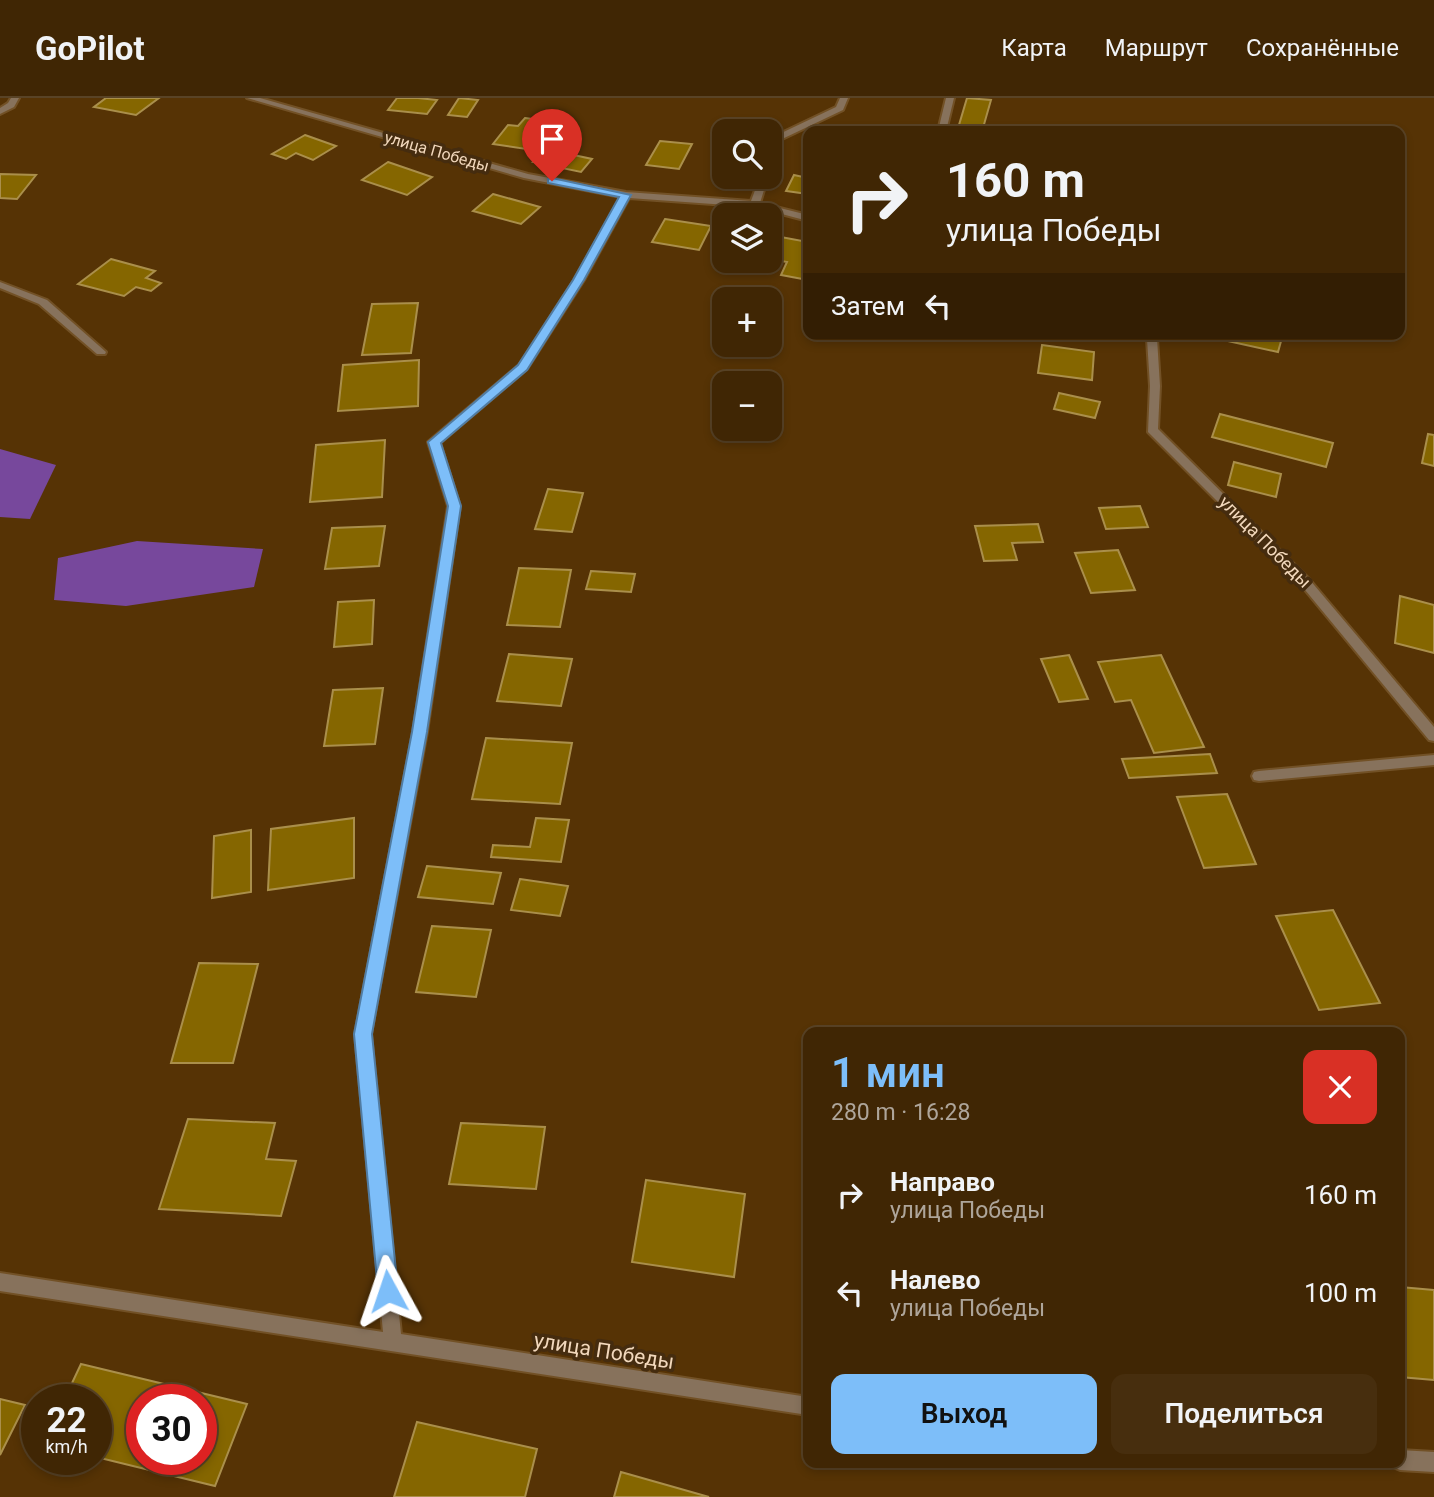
<!DOCTYPE html>
<html lang="ru">
<meta charset="utf-8">
<style>
body{margin:0;font-family:Roboto,sans-serif;background:#472e0e;color:#f1f3f6;height:100vh;display:flex;flex-direction:column;font-size:26px;white-space:nowrap}
*{box-sizing:border-box;margin:0}
p{font-size:23px;color:#aea59a}
.icon{flex:none;width:38px;height:38px;fill:none;stroke:currentColor;stroke-width:2;stroke-linecap:round;stroke-linejoin:round}
.map{position:relative;flex:1;overflow:hidden}
.side{position:absolute;left:803px;top:929px;width:602px;height:441px;display:flex;flex-direction:column;background:#402604;border-radius:14px;box-shadow:0 4px 10px #0003,0 0 0 2px #594326}
.side>*{flex:none}
.top-card{position:absolute;left:803px;top:28px;width:602px;height:214px;border-radius:14px;box-shadow:0 4px 10px #0003,0 0 0 2px #594326;background:#402604;color:#f1f3f6;overflow:hidden}
.fabs{position:absolute;left:712px;top:21px;display:grid;gap:14px}
.fabs a{display:grid;place-items:center;width:70px;height:70px;border-radius:14px;background:#402604;box-shadow:0 4px 10px #0003,0 0 0 2px #594326;font-size:35px}
.speed{position:absolute;left:21px;top:1286px;display:flex;gap:14px;font-size:35px;font-weight:700;text-align:center}
.speed>*{display:grid;place-content:center;width:91px;height:91px;border-radius:50%;background:#402604;box-shadow:0 4px 10px #0003,0 0 0 2px #594326;line-height:1}
.speed small{font-size:18px;font-weight:400}
.speed .limit{border:10px solid #d22;background:#fff;color:#111}
.pin{position:absolute;display:grid;place-items:center;width:60px;height:60px;color:#fff;margin:-72px -30px;border-radius:50% 50% 50% 0;rotate:-45deg;box-shadow:0 0 7px #0007}
.pin .icon{rotate:45deg}
.me{position:absolute;width:77px;margin:-38px;rotate:355deg;stroke-linejoin:round;filter:drop-shadow(0 0 5px #0008)}
.turn{display:flex;align-items:center;gap:24px;height:147px;padding:0 28px;font-size:32px}
.turn .icon{width:91px;height:91px;stroke-width:2.5}
.turn b{display:block;font-size:49px;line-height:60px}
.then{display:flex;align-items:center;height:66px;padding:0 28px;background:#0003;gap:14px;font-size:26px}
.round{display:grid;place-items:center;flex:none;width:74px;height:74px;border-radius:14px;background:#472e0e}
.overview{display:flex;align-items:center;justify-content:space-between;height:119px;padding:0 28px}
h1{font-size:42px;font-weight:600;line-height:52px;color:#7dbef9}
.action{display:flex;gap:14px;margin-top:auto;padding:14px 28px}
.action a{flex:1;height:80px;border-radius:14px;background:#7dbef9;color:#111;font-size:28px;font-weight:600;line-height:80px;text-align:center}
.action a+a{background:#472e0e;color:#f1f3f6}
ul{padding:0;list-style:none}
li{display:flex;align-items:center;gap:21px;height:98px;padding:0 28px}
li div{flex:1}
li b{display:block;font-size:26px}
li em{font-style:normal}
header{display:flex;align-items:center;gap:42px;box-sizing:border-box;height:98px;padding:0 35px;background:#402604;border-bottom:2px solid #594326}
header strong{font-size:33px}
nav{display:flex;gap:38px;margin-inline-start:auto;font-size:24px}
.map>svg:first-child{display:block}
.water{fill:#77489c}
.building{fill:#856600;stroke:#aa8f4b;stroke-width:2;fill-rule:evenodd}
.lines{fill:none;stroke-linecap:round;stroke-linejoin:round}
.service-casing{stroke:#725126;stroke-width:4}
.minor-casing{stroke:#725126;stroke-width:4}
.service{fill:#87725c;fill-rule:evenodd}
.minor{fill:#87725c;fill-rule:evenodd}
.route{fill:#7dbef9;stroke:#517ca2;stroke-width:2}
.labels{text-anchor:middle;stroke-width:7;stroke-linejoin:round;paint-order:stroke}
.far-street-label{font-size:16px;fill:#f2d8bc;stroke:#452c0f}
.street-label{font-size:18px;fill:#f2d8bc;stroke:#452c0f}
.near-street-label{font-size:21px;fill:#f2d8bc;stroke:#452c0f}
</style>
<header>
<strong>GoPilot</strong>
<nav><a>Карта</a><a>Маршрут</a><a>Сохранённые</a></nav>
</header>
<div class="map">
<svg width="1434" height="1399" viewBox="0 0 1434 1399">
<rect width="100%" height="100%" fill="#563305"/>
<g class="water">
<polygon points="0,351 56,367 30,421 0,419"/>
<polygon points="137,443 263,451 254,489 126,508 54,502 58,460"/>
</g>
<g class="building">
<polygon points="106,0 159,0 136,17 94,9"/>
<polygon points="397,0 418,0 437,2 427,16 388,12"/>
<polygon points="459,0 478,2 467,19 448,17"/>
<polygon points="967,0 991,2 983,30 959,27"/>
<polygon points="525,20 547,23 526,51 493,46 508,27 518,28"/>
<polygon points="305,37 336,48 313,62 296,55 286,61 272,56"/>
<polygon points="660,43 692,46 679,71 646,67"/>
<polygon points="551,46 569,50 564,55 592,61 581,74 533,64"/>
<polygon points="388,64 432,79 407,97 362,82"/>
<polygon points="0,76 36,77 17,101 0,100"/>
<polygon points="794,77 808,80 808,96 786,93"/>
<polygon points="493,96 540,109 521,126 473,113"/>
<polygon points="665,121 711,128 699,152 652,144"/>
<polygon points="770,137 808,144 808,182 781,177 787,164 770,161"/>
<polygon points="111,161 155,173 146,180 161,185 151,193 136,189 124,198 78,186"/>
<polygon points="418,205 411,255 362,257 372,206"/>
<polygon points="1215,236 1283,236 1278,254 1214,240"/>
<polygon points="1042,247 1094,254 1092,282 1038,275"/>
<polygon points="419,262 418,308 338,313 343,267"/>
<polygon points="1059,295 1100,304 1095,320 1054,311"/>
<polygon points="1220,316 1333,345 1326,369 1212,339"/>
<polygon points="1428,336 1434,337 1434,368 1422,365"/>
<polygon points="385,342 382,399 310,404 316,347"/>
<polygon points="1234,364 1281,376 1276,399 1228,387"/>
<polygon points="548,391 583,395 572,434 535,431"/>
<polygon points="1140,408 1148,429 1106,431 1099,410"/>
<polygon points="1038,426 1043,444 1012,445 1017,462 984,463 975,428"/>
<polygon points="385,428 379,468 325,471 332,430"/>
<polygon points="1118,452 1135,492 1091,495 1075,455"/>
<polygon points="519,470 571,472 560,529 507,527"/>
<polygon points="591,473 635,476 631,494 586,491"/>
<polygon points="1400,498 1434,507 1434,555 1395,545"/>
<polygon points="374,502 372,546 334,549 338,504"/>
<polygon points="509,556 572,561 561,608 497,603"/>
<polygon points="1069,557 1088,601 1059,604 1041,561"/>
<polygon points="1161,557 1204,649 1154,655 1131,602 1115,604 1098,564"/>
<polygon points="383,590 375,646 324,648 333,592"/>
<polygon points="486,640 572,645 560,706 472,701"/>
<polygon points="1210,656 1217,675 1129,680 1122,661"/>
<polygon points="1227,696 1256,766 1204,770 1177,699"/>
<polygon points="354,720 354,780 268,792 271,731"/>
<polygon points="536,720 569,722 561,764 491,759 493,747 530,749"/>
<polygon points="251,732 251,794 212,800 214,738"/>
<polygon points="427,768 501,775 493,806 418,799"/>
<polygon points="520,781 568,788 560,818 511,812"/>
<polygon points="1333,812 1380,905 1319,912 1276,818"/>
<polygon points="432,828 491,832 476,899 416,894"/>
<polygon points="199,865 258,866 233,965 171,965"/>
<polygon points="188,1021 275,1025 266,1061 296,1063 281,1118 159,1111"/>
<polygon points="461,1025 545,1029 536,1091 449,1086"/>
<polygon points="646,1082 745,1096 734,1179 632,1164"/>
<polygon points="1400,1189 1434,1192 1434,1282 1400,1279"/>
<path d="M81,1266L247,1306L215,1388L96,1359V1302H64ZM142,1302H201V1362H142Z"/>
<polygon points="0,1301 25,1307 0,1357"/>
<polygon points="417,1324 537,1351 525,1399 394,1399"/>
<polygon points="621,1374 709,1399 614,1399"/>
</g>
<g class="lines">
<defs>
<polygon id="service" points="1434,657 1434,667 1259,683 1254,682 1252,678 1254,674 1259,673"/>
<g id="minor">
<polygon points="11,0 19,0 14,9 0,16 0,10 8,5"/>
<polygon points="247,0 260,0 528,76 626,94 751,103 760,79 768,79 760,105 808,117 808,123 755,109 629,100 584,182 527,271 440,345 460,408 427,634 371,936 401,1236 808,1299 808,1317 0,1193 0,1175 383,1234 355,936 413,634 448,408 428,344 519,267 574,182 621,99 524,80"/>
<polygon points="840,0 848,0 843,12 780,42 774,61 770,64 770,47 773,39 836,9"/>
<polygon points="946,0 954,0 946,33 938,33"/>
<polygon points="0,184 47,202 106,254 105,256 97,256 39,206 0,190"/>
<polygon points="1141,236 1153,236 1157,240 1160,288 1158,331 1309,481 1434,629 1434,643 1429,642 1301,487 1148,334 1150,288 1147,241"/>
<polygon points="1400,1352 1434,1354 1434,1374 1400,1372 1393,1369 1392,1365 1400,1365"/>
</g>
</defs>
<use href="#service" class="service-casing"/>
<use href="#minor" class="minor-casing"/>
<use href="#service" class="service"/>
<use href="#minor" class="minor"/>
</g>
<polygon class="route" points="552,80 631,97 584,182 527,272 441,345 461,408 427,634 372,936 398,1193 395,1200 388,1203 381,1200 378,1193 354,936 412,634 448,408 428,344 518,267 573,182 619,99 548,85 548,81"/>
<g class="labels">
<g class="far-street-label">
<text transform="translate(437 53) rotate(16)" y="6">улица Победы</text>
</g>
<g class="street-label">
<text transform="translate(1265 444) rotate(45)" y="6">улица Победы</text>
</g>
<g class="near-street-label">
<text transform="translate(604 1253) rotate(9)" y="7">улица Победы</text>
</g>
</g>
</svg>
<div class="fabs">
<a><svg class="icon" aria-label="search" viewBox="0 0 24 24"><circle cx="10" cy="10" r="6"/><path d="M15 15l6 6"/></svg></a>
<a><svg class="icon" aria-label="layers" viewBox="0 0 24 24"><path d="M12 4l9 5-9 5-9-5zM3 14l9 5 9-5"/></svg></a>
<a>+</a>
<a>−</a>
</div>
<div class="speed"><div>22<small>km/h</small></div><div class="limit">30</div></div>
<div class="pin" style="left:552px;top:83px;background:#d93025"><svg class="icon" aria-label="arrive" viewBox="0 0 24 24"><path d="M6 21V4h12l-3 4 3 4H6"/></svg></div>
<svg class="me" style="left:388px;top:1193px" viewBox="-20 -20 40 40"><path d="M0-17L14 15 0 8-14 15z" fill="#7dbef9" stroke="#fff" stroke-width="4"/></svg>
<div class="top-card">
<div class="turn"><svg class="icon" aria-label="right" viewBox="0 0 24 24"><path d="M7 20v-9h11M14 6l5 5-5 5"/></svg><div><b>160 m</b>улица Победы</div></div>
<div class="then">Затем<svg class="icon" aria-label="left" viewBox="0 0 24 24"><path d="M17 20v-9H6M10 6l-5 5 5 5"/></svg></div>
</div>
<section class="side">
<div class="overview"><div><h1>1 мин</h1><p>280 m · 16:28</p></div><a class="round" style="background:#d93025;color:#fff"><svg class="icon" aria-label="close" viewBox="0 0 24 24"><path d="M6 6l12 12M18 6L6 18"/></svg></a></div>
<ul>
<li><svg class="icon" aria-label="right" viewBox="0 0 24 24"><path d="M7 20v-9h11M14 6l5 5-5 5"/></svg><div><b>Направо</b><p>улица Победы</p></div><em>160 m</em></li>
<li><svg class="icon" aria-label="left" viewBox="0 0 24 24"><path d="M17 20v-9H6M10 6l-5 5 5 5"/></svg><div><b>Налево</b><p>улица Победы</p></div><em>100 m</em></li>
</ul>
<div class="action"><a>Выход</a><a>Поделиться</a></div>
</section>
</div>
